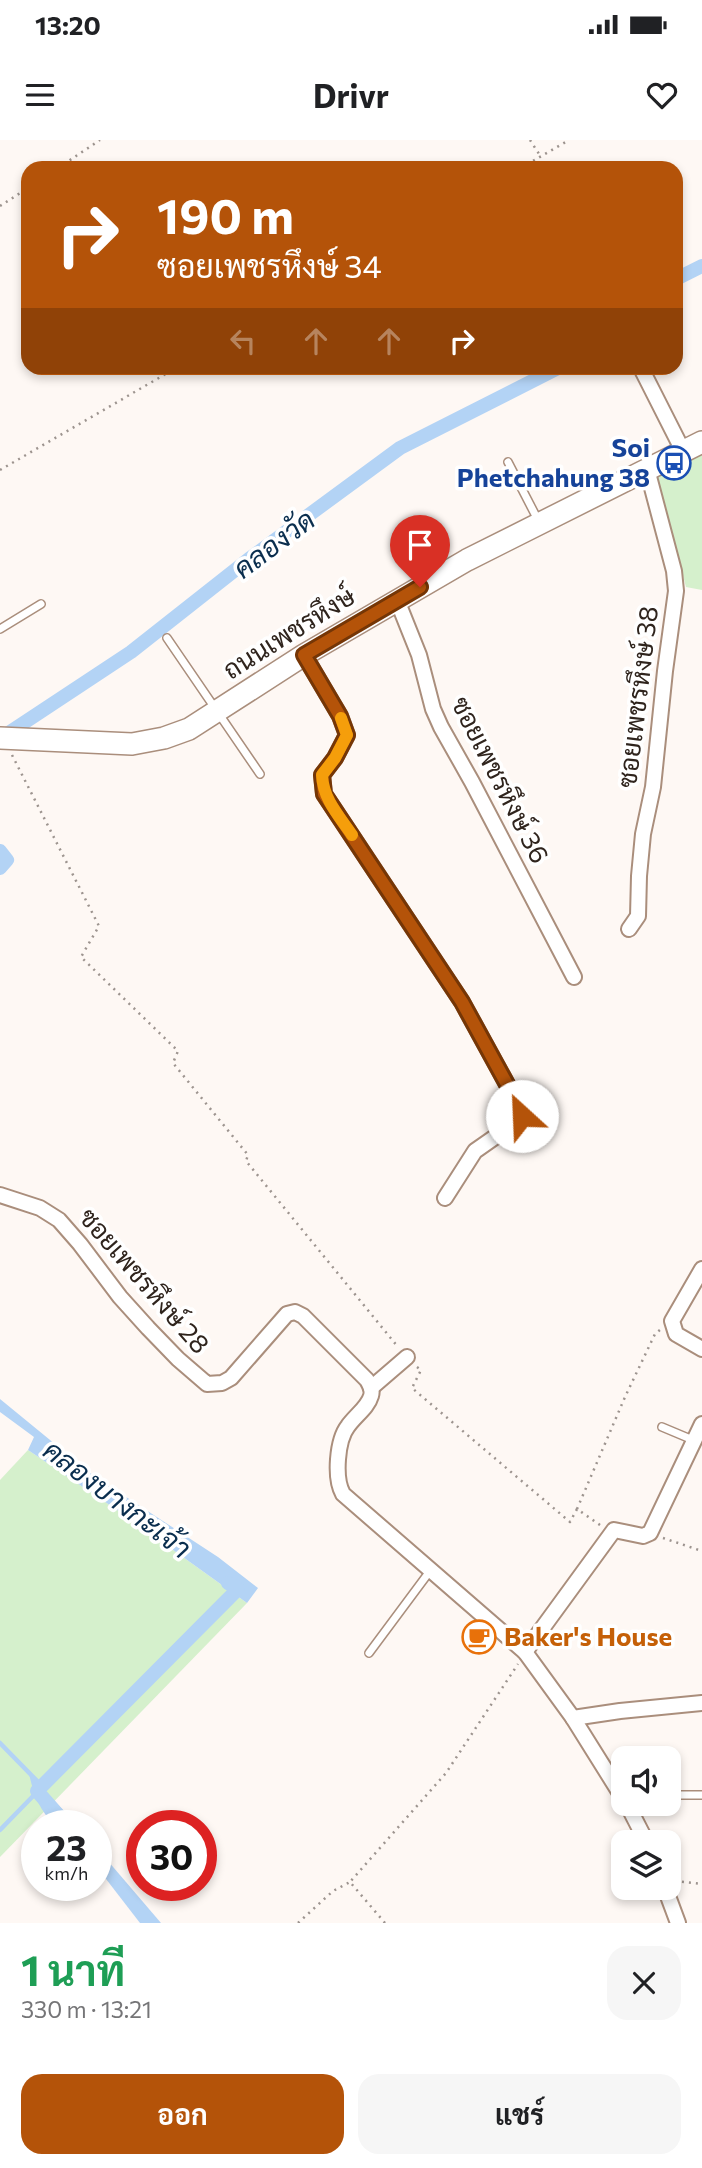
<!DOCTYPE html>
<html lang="th">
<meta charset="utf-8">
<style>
body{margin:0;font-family:Commissioner,Sarabun,sans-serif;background:#f6f6f6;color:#202124;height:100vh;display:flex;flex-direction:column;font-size:26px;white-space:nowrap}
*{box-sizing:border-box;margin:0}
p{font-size:23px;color:#757577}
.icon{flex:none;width:38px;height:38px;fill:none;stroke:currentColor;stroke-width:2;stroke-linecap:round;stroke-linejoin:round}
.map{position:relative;height:1783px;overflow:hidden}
.side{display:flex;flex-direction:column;background:#fff;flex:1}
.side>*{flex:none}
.guide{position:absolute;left:21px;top:21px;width:662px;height:214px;border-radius:21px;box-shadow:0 4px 10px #0003;background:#b45309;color:#fff;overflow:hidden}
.tools{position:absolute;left:611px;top:1606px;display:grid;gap:14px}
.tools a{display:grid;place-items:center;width:70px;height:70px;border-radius:14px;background:#fff;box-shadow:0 4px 10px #0003;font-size:35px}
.speed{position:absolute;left:21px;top:1670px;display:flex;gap:14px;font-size:35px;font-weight:700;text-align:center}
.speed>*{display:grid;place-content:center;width:91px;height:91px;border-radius:50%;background:#fff;box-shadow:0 4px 10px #0003;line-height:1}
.speed small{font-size:18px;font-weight:400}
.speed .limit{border:10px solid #d22;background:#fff;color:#111}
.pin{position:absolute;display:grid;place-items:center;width:60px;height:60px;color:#fff;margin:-72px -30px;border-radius:50% 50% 50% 0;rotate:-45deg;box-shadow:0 0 7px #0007}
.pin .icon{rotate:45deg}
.me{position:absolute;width:77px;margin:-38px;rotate:335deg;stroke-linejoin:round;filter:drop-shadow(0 0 5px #0008)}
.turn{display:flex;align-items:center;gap:24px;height:147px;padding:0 21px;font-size:32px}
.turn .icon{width:91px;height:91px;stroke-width:2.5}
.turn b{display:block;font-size:49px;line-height:60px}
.lanes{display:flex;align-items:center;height:66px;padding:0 21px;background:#0003;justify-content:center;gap:35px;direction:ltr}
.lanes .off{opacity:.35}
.round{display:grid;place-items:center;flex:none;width:74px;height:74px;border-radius:21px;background:#f6f6f6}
.headline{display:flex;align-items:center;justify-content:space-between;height:119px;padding:0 21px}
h1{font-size:42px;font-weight:700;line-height:52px;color:#1e9e55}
.cta{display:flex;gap:14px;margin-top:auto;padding:14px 21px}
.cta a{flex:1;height:80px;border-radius:21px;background:#b45309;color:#fff;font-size:28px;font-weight:700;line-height:80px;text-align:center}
.cta a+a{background:#f6f6f6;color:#202124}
.status{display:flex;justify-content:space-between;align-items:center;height:49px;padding:0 35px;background:#fff;direction:ltr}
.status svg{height:19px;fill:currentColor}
header{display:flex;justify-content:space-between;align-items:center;height:91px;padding:0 21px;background:#fff;font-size:32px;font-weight:700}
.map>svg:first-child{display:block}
.green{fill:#d5f0cc}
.water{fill:#b3d3f5}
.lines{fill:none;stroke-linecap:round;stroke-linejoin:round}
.stream{stroke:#b3d3f5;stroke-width:4.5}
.canal{stroke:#b3d3f5;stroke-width:14}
.service-casing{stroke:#aa8e7c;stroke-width:10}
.minor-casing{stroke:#aa8e7c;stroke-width:18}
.secondary-casing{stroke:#aa8e7c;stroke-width:24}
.path{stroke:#9d948f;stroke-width:2.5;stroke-dasharray:2 5;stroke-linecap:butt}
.service{stroke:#fff;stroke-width:7}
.minor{stroke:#fff;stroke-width:14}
.secondary{stroke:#fff;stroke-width:21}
.route-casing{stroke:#753606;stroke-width:18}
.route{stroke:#b45309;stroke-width:12}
.slow{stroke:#f59e0b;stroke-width:12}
.labels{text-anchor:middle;stroke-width:7;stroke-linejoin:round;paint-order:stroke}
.transit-label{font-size:26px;font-weight:bold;fill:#164399;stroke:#fff;text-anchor:end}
.street-label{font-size:26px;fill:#2f241d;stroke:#fff}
.food-label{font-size:26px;font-weight:bold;fill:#c56008;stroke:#fff;text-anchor:start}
.water-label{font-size:28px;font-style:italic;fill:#0a2e4e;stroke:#fff}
</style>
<div class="status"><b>13:20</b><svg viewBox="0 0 49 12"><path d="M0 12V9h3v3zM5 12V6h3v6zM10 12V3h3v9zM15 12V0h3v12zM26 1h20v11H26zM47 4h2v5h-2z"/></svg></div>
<header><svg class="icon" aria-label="menu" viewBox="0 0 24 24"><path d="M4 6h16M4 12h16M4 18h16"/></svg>Drivr<svg class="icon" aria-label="heart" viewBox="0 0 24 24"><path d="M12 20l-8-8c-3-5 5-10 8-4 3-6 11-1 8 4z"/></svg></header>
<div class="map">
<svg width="702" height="1783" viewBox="0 0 702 1783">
<rect width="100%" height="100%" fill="#fef8f4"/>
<g class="green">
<polygon points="702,315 702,450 686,447 657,334"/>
<polygon points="28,1310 123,1374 247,1463 0,1717 0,1340"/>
</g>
<g class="water">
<polygon points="0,1259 94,1336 218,1417 258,1448 247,1463 123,1374 28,1310 34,1297 0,1272"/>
<path d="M29,1634L77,1685H55C39,1670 34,1655 29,1634Z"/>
<polygon points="96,1707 161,1783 140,1783 96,1726"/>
</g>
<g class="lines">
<g class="stream">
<polyline points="0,1603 42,1646"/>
<polyline points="0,1690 37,1652"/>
</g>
<g class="canal">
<polyline points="676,139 702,126"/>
<polyline points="1,598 131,512 249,419 400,308 558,228"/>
<polyline points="0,711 7,720 0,728"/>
<polyline points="67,1685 37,1651 238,1449 228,1443"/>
</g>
<defs>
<g id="service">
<polyline points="508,322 539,382"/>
<polyline points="0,489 41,464"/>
<polyline points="167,498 260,634"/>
<polyline points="662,1287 693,1300"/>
<polyline points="369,1513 430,1431"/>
<polyline points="668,1655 702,1655"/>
</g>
<g id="minor">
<polyline points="641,228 683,311"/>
<polyline points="397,460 419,515 433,569 441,587 472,642 574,837"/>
<polyline points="304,515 340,576 347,595 335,618 322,635 324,654 462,862 520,968 522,976 518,981 475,1011 445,1058"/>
<polyline points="629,789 638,776 639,736 643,694 653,647 665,531 676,451 674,431 647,329"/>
<path d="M0,1055L40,1068L59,1080L80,1104L120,1157L148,1188L178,1219L207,1244L222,1243L231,1238L287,1174L295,1172L303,1176L367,1240C370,1245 373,1250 371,1256C368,1267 355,1276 348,1286C337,1300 334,1338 343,1354L525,1512L573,1578L623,1658"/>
<polyline points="702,1129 672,1181 676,1194 702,1209"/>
<polyline points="371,1248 407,1217"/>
<polyline points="525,1512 614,1390 643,1396 650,1393 702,1284"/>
<polyline points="573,1578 620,1571 702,1563"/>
<polyline points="627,1664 647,1703"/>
<polyline points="665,1748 678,1783"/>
</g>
<polyline id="secondary" points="0,598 132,604 164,598 189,589 304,515 467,420 702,302"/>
</defs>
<use href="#service" class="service-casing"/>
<use href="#minor" class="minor-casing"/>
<use href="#secondary" class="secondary-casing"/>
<g class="path">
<polyline points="530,0 541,17"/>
<polyline points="58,28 100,0"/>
<polyline points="521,28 569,0"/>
<polyline points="0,66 28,48"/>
<polyline points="0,330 176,228"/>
<polyline points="12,615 99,786 81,817 178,911 173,923 248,1015 246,1021 398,1207"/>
<polyline points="417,1227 421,1230 412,1248 570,1382 577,1369"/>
<polyline points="600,1385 577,1369 625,1257 655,1194 661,1189"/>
<polyline points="663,1398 702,1411"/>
<polyline points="675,1741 702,1744"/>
<polyline points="298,1783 333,1751 350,1742"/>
<polyline points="385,1783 350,1742 446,1633 518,1524"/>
</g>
<use href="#service" class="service"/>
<use href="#minor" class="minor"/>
<use href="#secondary" class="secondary"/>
</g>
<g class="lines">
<defs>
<polyline id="route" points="420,447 304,515 340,576 347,595 335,618 322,635 324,654 462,862 520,968 522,976"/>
</defs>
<use href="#route" class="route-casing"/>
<use href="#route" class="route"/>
<path class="slow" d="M341,578L347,595L335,618L322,635C323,659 339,676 352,695"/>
</g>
<defs>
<symbol id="bus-ring" viewBox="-11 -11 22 22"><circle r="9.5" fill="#fff" stroke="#1a4fb4" stroke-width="1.5"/><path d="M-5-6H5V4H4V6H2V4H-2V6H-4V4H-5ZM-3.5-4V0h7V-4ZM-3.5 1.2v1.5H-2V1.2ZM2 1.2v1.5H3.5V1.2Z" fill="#1a4fb4"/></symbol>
<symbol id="cafe-ring" viewBox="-11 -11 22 22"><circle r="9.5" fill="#fff" stroke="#e8710a" stroke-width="1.5"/><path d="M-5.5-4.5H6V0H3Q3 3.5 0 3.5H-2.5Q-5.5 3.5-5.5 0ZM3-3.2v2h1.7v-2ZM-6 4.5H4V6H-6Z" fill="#e8710a"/></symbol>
</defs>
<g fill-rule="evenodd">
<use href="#bus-ring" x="655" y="304" width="38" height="38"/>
<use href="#cafe-ring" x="460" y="1478" width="38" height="38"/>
</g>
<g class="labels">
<g class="transit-label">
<text x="650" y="317">Soi<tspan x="650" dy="30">Phetchahung 38</tspan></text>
</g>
<g class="street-label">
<text transform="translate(289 493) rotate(-32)" y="9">ถนนเพชรหึงษ์</text>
<text transform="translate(638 557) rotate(-83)" y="9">ซอยเพชรหึงษ์ 38</text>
<text transform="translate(500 640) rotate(63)" y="9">ซอยเพชรหึงษ์ 36</text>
<text transform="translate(144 1141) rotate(49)" y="9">ซอยเพชรหึงษ์ 28</text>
</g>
<g class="food-label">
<text x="504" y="1506">Baker's House</text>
</g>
<g class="water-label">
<text transform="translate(274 404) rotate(-37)" y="10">คลองวัด</text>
<text transform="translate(117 1359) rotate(37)" y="10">คลองบางกะเจ้า</text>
</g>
</g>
</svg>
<div class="tools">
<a><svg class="icon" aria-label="sound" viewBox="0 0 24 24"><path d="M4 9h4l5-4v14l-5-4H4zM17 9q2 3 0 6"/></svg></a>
<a><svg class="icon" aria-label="layers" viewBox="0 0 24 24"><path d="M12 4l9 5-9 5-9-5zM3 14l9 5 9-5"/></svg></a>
</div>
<div class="speed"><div>23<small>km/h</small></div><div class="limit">30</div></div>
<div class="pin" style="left:420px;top:447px;background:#d93025"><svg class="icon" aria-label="arrive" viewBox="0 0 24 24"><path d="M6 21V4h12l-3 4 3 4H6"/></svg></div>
<svg class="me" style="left:522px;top:976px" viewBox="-20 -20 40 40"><circle r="19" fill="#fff"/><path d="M0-13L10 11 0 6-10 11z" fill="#b45309"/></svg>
<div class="guide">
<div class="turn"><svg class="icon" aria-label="right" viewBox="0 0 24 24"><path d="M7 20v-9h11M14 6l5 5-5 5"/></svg><div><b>190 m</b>ซอยเพชรหึงษ์ 34</div></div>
<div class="lanes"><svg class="icon off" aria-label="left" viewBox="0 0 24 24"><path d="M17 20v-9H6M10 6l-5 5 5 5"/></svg><svg class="icon off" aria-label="ahead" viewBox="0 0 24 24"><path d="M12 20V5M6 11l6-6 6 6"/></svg><svg class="icon off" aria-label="ahead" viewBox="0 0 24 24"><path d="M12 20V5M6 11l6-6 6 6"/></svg><svg class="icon" aria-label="right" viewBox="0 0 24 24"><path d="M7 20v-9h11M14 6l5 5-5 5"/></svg></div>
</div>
</div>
<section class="side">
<div class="headline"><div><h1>1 นาที</h1><p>330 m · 13:21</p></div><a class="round"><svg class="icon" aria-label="close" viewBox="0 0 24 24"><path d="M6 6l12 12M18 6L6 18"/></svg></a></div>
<div class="cta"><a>ออก</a><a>แชร์</a></div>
</section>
